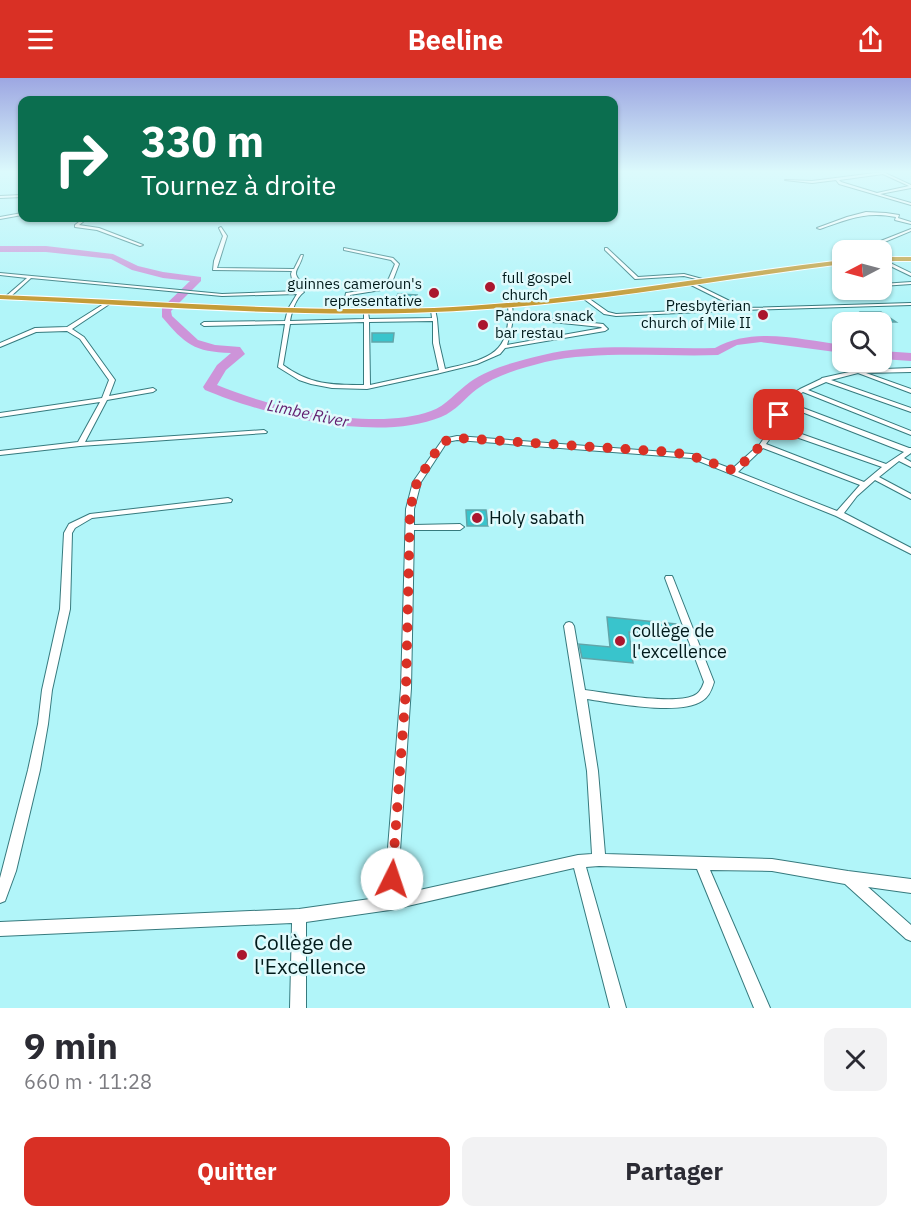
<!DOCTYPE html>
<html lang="fr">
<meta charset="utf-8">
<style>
body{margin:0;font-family:"IBM Plex Sans",sans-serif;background:#f2f2f3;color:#2b2b33;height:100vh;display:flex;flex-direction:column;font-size:22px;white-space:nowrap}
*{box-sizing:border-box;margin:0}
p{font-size:20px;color:#7c7c81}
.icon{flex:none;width:33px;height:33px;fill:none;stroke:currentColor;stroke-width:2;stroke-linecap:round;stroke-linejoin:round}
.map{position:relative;height:930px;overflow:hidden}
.sheet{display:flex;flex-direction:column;background:#fff;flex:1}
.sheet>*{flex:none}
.top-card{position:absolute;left:18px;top:18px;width:600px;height:126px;border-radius:12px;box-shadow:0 2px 4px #0004;background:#0b6e4f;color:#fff;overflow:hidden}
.needle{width:39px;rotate:264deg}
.fabs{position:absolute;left:832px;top:162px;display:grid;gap:12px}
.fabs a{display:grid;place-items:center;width:60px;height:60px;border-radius:12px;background:#fff;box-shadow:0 2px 4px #0004;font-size:30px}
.pin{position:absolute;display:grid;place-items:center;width:51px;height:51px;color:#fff;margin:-26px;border-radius:12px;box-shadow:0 3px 9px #0006}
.me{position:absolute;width:66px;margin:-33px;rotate:4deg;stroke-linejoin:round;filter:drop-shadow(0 0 4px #0008)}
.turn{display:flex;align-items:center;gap:21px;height:126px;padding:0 24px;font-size:27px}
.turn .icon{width:78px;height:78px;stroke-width:2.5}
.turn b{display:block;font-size:42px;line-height:51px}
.round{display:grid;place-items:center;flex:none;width:63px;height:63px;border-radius:12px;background:#f2f2f3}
.head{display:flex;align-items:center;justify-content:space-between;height:102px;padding:0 24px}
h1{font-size:36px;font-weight:700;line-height:45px}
.button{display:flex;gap:12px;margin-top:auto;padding:12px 24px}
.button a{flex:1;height:69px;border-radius:12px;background:#d93025;color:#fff;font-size:24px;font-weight:700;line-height:69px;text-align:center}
.button a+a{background:#f2f2f3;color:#2b2b33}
header{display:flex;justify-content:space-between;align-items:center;height:78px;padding:0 24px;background:#d93025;color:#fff;font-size:27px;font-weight:700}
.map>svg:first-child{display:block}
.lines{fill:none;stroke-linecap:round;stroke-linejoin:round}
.river{fill:#cd94d9;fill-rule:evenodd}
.building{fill:#39c4cc;stroke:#62a5a9;stroke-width:1.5}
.minor-casing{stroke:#367a7e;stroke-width:2}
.trunk-casing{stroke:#fff;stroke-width:2}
.minor{fill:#fff;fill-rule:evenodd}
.trunk{fill:#c49c38;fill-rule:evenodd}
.route{stroke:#d93025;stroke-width:10;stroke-dasharray:0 18}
.poi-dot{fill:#ab162e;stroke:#e0fafc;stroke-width:2}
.labels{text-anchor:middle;stroke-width:5;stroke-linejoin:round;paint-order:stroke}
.far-poi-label{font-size:15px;fill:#001a1b;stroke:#e0fafc;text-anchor:start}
.far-water-label{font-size:16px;font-style:italic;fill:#601b6e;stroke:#e0fafc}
.poi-label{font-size:18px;fill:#001a1b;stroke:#e0fafc;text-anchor:start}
.near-poi-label{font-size:21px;fill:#001a1b;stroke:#e0fafc;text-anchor:start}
</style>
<header><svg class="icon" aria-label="menu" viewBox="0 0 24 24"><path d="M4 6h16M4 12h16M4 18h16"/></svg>Beeline<svg class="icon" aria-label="share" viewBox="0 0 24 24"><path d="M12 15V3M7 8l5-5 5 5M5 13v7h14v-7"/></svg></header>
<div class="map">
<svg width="911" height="930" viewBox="0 0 911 930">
<rect width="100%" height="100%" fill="#b1f5f9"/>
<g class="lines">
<g class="river">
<path d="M0,168H46L113,176L138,188L163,194L201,199V203L171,233L172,238L198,262L215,267L240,269L245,276L226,292L217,307C271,330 374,354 431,333C446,328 457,313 470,304C491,289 519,283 543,277C597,264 659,272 715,270C754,248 802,262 843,267V275L761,264L737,267L718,277C663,279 597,272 545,284C522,290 496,297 477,311C465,320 456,333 441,339C378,365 267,338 205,312L203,309L217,287L231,275C194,274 185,266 162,239V230L190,203L163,200L132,192L111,181L46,174H0Z"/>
<polygon points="882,273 911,275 911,283 882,281"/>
</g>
</g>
<g class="building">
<polygon points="398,216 417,217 412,226 393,225"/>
<polygon points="861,234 881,234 896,244 875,244"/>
<polygon points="372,255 394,255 393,264 372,264"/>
<polygon points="466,432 486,432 488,448 467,448"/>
<polygon points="607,539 676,546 678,559 629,554 633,585 582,580 579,566 610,569"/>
</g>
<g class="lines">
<defs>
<g id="minor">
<path d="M883,94L911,107V110L880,116L911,125V127L839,106L836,102L812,105L785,102L812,103ZM883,96L909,108L877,115L841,104L839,102Z"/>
<polygon points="22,117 22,119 0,120 0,118"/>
<path d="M866,134L886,135L899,137L898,140L911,144V146L895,142L896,139C866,133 848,141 820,151L817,150L847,139Z"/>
<polygon points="22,135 22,137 0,141 0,139"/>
<polygon points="84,140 88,140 79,147 99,150 143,167 140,168 97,152 75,149 75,147"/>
<path d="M221,149L227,158L217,190L294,191L301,177H303C298,196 289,191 305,209L303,213L304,214C296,220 292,232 290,243L364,241V234L366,233L368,234L369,241L432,240L431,232L435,231L437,241L439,265L445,291C486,281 512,278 508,227L510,226L512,227L513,237L603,246L608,251L605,253L505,270L500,276L477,286L436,296L367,311L332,310L311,306L299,302L278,289L285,246L204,248L201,246L204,244L285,243L288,231L297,216L222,218L31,200L9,220L5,219L27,200L0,197V195L222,216L298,213L301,209L292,201L291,196L292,193L213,192L214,183L223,158L219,150ZM513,240L601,249L602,250L507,267L511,252ZM433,243V265L439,292L370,307L369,244ZM364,244V307C332,307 310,307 283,287L290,246Z"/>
<polygon points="911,151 911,153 875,168 870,172 866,172 873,166"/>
<polygon points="344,170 393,180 399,186 391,207 381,212 350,217 346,233 344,234 342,233 346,215 378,210 387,205 395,186 391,182 344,172"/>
<polygon points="605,170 607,170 638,199 684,196 706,202 704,203 684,198 635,201 605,172"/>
<polygon points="882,181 911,195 911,198 882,184"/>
<polygon points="689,203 744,230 911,225 911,227 742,232 616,238 604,236 580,218 584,217 608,234 616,236 737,230 687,205 687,204"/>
<polygon points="911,204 911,206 882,208 882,206"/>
<polygon points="110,222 114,223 72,251 84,259 115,302 109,318 153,310 156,312 153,314 107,322 85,364 264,352 267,354 266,355 80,368 0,377 0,373 78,364 100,324 0,339 0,335 102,320 109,302 80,261 67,253 36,254 0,269 0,265 35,250 67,249"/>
<path d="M911,290V294L866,295L911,311V315L858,295L831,302L911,330V334L826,304L808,312L911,353V357L803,314L787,324L909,370H911V375L904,380L911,384V389L899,383L879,399L911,416V421L875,402L857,418L844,435L911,470V476L836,438L691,380L457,362L447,364L421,404L414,431V447L460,446L464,449L460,452H414L411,610L397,817L578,777L592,776L587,693L564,548L566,545L569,544L572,545L574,548L585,612C610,615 671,627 693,618C699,616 702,610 704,604L665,500L666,498H672L673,500L714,604C712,611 709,619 702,623C679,638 614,625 587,621L598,693L605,776L772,781L848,793L911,801V815L868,809L911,847V863L906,861L845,806L772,793L710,792L770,930H754L697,791L599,788L586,789L626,930H610L574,790L390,832L306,844V930H290L292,845L0,858V844L299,831L384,819L401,610L406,431L413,404L443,361L457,358L692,376L732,391L760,366L772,349L780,323L800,311L821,301L822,300L858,292ZM784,327L904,374L886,386L779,348ZM776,352L882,389L864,404L766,366ZM763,370L860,407L837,433L738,394Z"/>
<polygon points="228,420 232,422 231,424 92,440 75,450 72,455 70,531 52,612 48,646 40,692 16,793 5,823 0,825 0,800 28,692 38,646 42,612 60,531 64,455 69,446 90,436"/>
</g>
<g id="trunk">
<rect x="882" y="179" width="29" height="4"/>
<path d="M843,182V186C707,203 571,229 434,234C289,240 145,227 0,221V217C145,222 289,235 434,230C571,224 707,198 843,182Z"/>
</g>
</defs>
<use href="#minor" class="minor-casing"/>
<use href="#trunk" class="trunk-casing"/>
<use href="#minor" class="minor"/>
<use href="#trunk" class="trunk"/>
</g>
<linearGradient id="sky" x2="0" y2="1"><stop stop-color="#9da7e2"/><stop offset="0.42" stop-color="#dcfafc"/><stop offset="1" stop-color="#dcfafc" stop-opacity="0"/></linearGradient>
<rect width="911" height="223" fill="url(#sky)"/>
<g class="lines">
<path class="route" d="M392,801L406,610L410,431L417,404L442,364L457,360L671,374L692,378L735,393C752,376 772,360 779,337"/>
</g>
<g class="poi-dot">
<circle cx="490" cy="209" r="6"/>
<circle cx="434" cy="215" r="6"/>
<circle cx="763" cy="237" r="6"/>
<circle cx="483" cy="247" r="6"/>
<circle cx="477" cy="440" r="6"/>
<circle cx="620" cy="563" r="6"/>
<circle cx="242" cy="877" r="6"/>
</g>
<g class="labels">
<g class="far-poi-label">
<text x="502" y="205">full gospel<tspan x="502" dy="17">church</tspan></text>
<text x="422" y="211" text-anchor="end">guinnes cameroun's<tspan x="422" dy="17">representative</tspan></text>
<text x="751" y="233" text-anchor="end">Presbyterian<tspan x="751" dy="17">church of Mile II</tspan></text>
<text x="495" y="243">Pandora snack<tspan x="495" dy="17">bar restau</tspan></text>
</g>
<g class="far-water-label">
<text transform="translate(308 335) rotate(12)" y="6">Limbe River</text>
</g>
<g class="poi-label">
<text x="489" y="446">Holy sabath</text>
<text x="632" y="559">collège de<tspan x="632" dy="21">l'excellence</tspan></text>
</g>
<g class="near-poi-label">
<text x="254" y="872">Collège de<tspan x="254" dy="24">l'Excellence</tspan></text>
</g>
</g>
</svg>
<div class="fabs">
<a><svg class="needle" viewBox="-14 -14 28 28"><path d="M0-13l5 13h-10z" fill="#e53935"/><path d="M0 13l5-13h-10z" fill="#7c7c81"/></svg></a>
<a><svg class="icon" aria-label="search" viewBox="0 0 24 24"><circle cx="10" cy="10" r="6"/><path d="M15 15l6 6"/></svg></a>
</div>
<div class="pin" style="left:779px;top:337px;background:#d93025"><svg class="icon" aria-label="arrive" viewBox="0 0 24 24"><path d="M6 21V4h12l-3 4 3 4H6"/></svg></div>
<svg class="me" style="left:392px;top:801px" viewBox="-20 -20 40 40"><circle r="19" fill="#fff"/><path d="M0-13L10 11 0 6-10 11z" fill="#d93025"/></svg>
<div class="top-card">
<div class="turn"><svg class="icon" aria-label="right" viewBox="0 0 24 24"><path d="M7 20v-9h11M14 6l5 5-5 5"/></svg><div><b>330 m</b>Tournez à droite</div></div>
</div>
</div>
<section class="sheet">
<div class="head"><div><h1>9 min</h1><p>660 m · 11:28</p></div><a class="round"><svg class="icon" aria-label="close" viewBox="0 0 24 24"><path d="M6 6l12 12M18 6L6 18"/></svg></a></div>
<div class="button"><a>Quitter</a><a>Partager</a></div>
</section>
